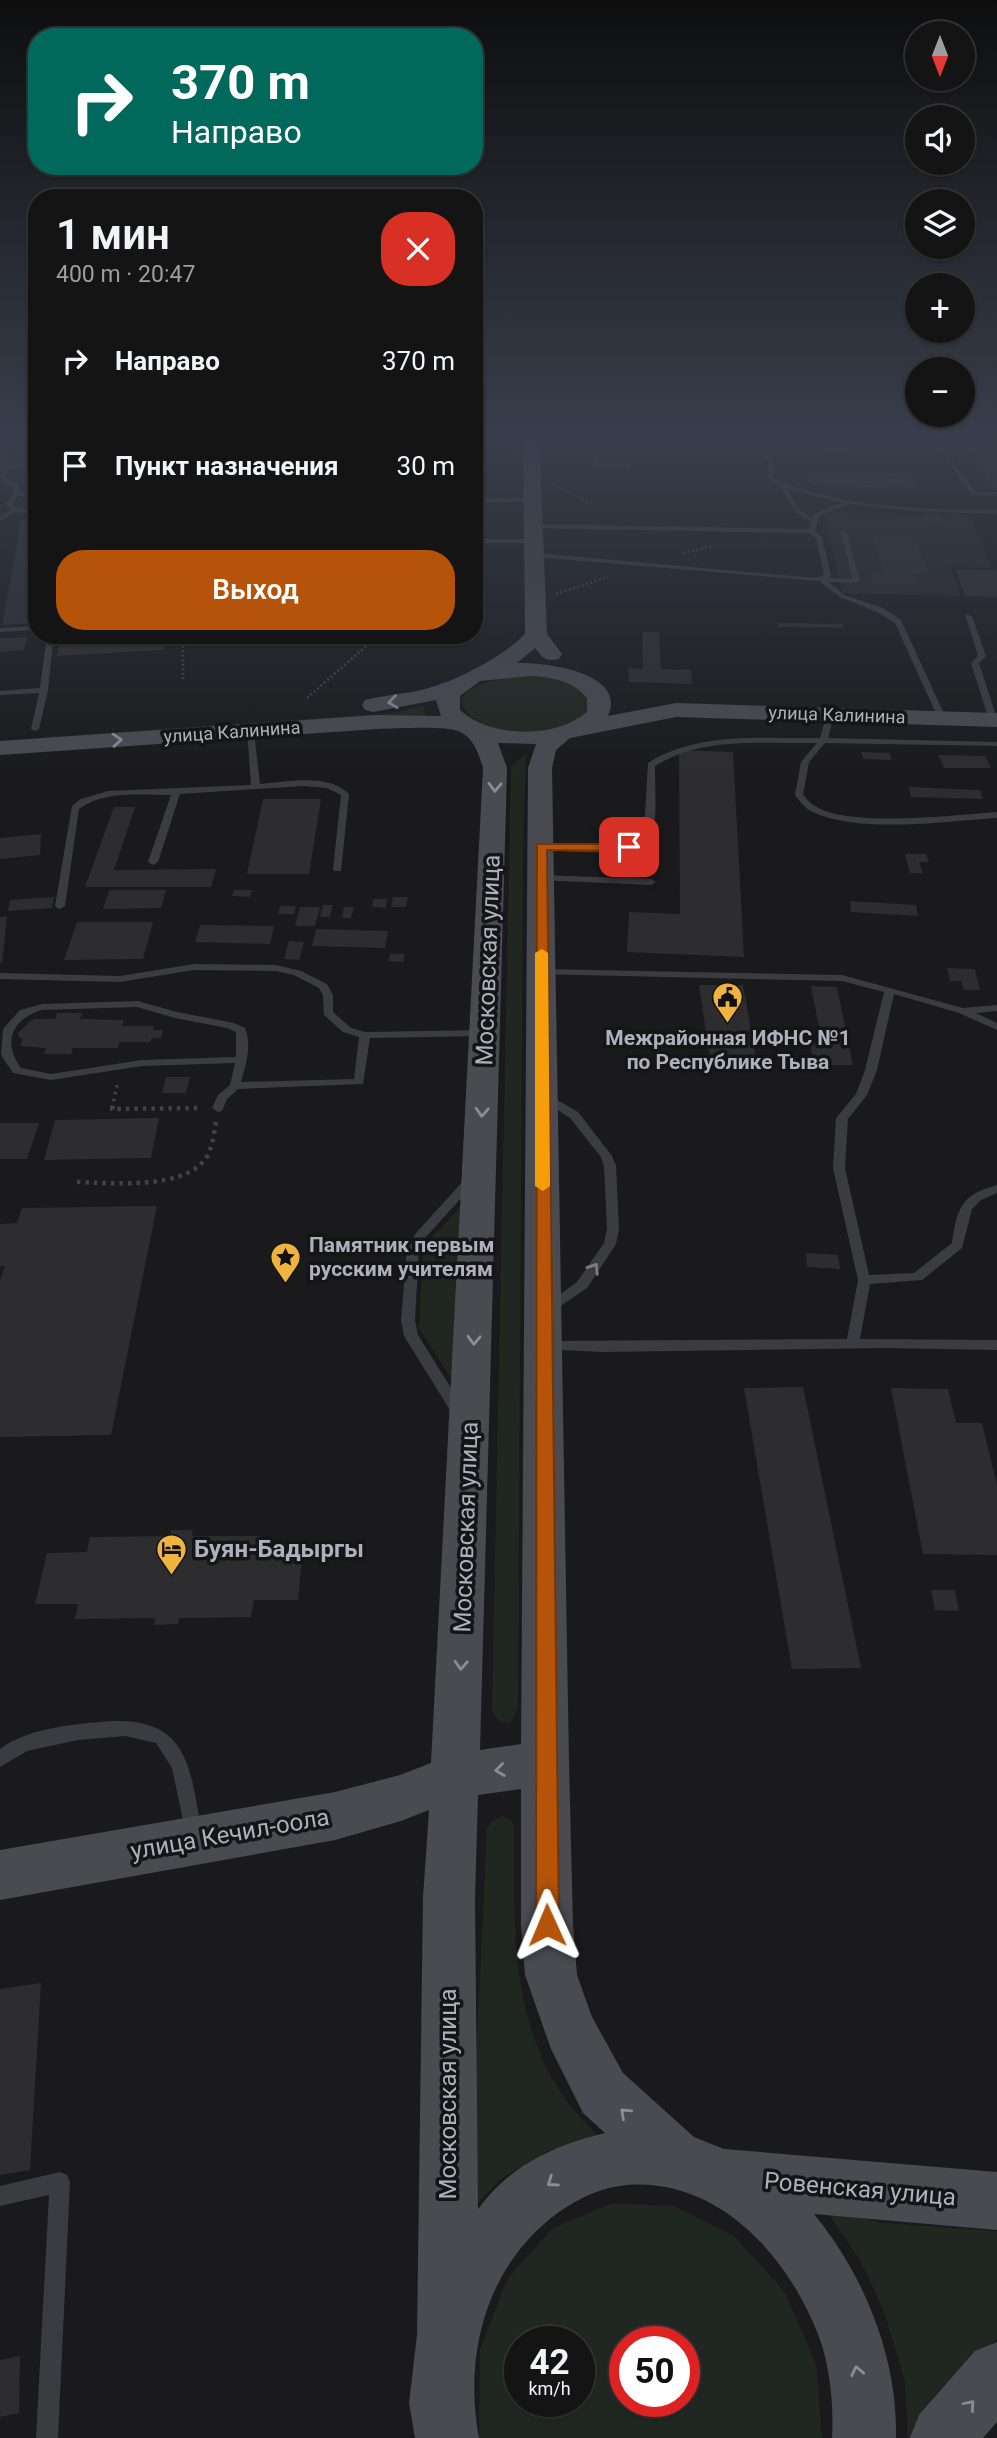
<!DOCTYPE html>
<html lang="ru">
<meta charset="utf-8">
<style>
body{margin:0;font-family:Roboto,sans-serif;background:#1d1d1e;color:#f1f3f6;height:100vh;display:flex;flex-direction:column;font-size:26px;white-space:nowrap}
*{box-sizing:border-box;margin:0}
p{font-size:23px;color:#9d9ea0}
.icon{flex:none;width:38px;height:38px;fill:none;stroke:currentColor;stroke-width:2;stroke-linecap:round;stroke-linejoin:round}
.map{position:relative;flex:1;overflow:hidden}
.details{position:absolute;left:28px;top:189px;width:455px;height:455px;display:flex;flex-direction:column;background:#141415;border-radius:28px;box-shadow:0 2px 5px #0004,0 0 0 2px #333334}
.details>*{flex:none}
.guide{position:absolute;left:28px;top:28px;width:455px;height:147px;border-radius:28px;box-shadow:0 2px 5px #0004,0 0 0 2px #333334;background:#00695c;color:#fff;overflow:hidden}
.needle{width:46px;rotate:180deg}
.fabs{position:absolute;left:905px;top:21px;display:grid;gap:14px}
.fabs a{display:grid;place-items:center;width:70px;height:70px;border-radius:50%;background:#141415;box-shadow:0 2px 5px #0004,0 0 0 2px #333334;font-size:35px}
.speed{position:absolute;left:504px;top:2326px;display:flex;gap:14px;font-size:35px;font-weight:700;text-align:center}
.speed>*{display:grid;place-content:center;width:91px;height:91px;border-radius:50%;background:#141415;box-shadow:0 2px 5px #0004,0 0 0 2px #333334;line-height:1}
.speed small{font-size:18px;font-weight:400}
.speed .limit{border:10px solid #d22;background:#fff;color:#111}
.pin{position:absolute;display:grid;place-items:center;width:60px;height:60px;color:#fff;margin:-30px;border-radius:14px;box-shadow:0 4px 10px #0006}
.me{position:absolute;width:77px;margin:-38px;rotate:359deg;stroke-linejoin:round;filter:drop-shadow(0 0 5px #0008)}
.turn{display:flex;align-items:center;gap:24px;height:147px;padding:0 28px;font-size:32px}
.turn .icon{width:91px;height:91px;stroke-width:2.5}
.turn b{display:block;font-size:49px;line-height:60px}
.round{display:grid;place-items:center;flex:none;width:74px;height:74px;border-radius:28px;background:#1d1d1e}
.overview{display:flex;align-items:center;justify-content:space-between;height:119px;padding:0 28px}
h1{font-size:42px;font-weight:600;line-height:52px}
.cta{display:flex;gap:14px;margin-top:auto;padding:14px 28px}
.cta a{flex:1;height:80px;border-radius:28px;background:#b45309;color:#fff;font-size:28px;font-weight:600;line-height:80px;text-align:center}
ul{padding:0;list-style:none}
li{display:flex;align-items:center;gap:21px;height:105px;padding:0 28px}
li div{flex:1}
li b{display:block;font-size:26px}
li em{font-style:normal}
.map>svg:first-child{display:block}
.built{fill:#262629}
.green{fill:#202721;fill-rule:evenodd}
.building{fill:#2d2d30}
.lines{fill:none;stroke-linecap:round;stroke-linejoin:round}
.path-far2{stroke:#414348;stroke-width:2.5;stroke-dasharray:2 2.5;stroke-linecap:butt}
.path-far1{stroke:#414348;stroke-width:3.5;stroke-dasharray:2.5 4.5;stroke-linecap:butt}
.path{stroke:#414348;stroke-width:4.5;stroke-dasharray:3.5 5;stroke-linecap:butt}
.lane{fill:#3b3c41;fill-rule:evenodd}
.street{fill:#3b3c41;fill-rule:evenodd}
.secondary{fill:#494b51;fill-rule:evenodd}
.oneway{stroke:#8a8d97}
.oneway2{stroke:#7a7c85}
.route{fill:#b45309;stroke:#753606;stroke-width:2}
.slow{fill:#f59e0b}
.labels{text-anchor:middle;stroke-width:7;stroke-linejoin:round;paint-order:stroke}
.far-street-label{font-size:18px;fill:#adb1bc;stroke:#151517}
.poi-label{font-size:21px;font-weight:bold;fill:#adb1bc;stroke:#151517}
.near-street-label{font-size:24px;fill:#adb1bc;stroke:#151517}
.near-poi-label{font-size:24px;font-weight:bold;fill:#adb1bc;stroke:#151517;text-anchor:start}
</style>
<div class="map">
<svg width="997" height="2438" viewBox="0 0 997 2438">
<rect width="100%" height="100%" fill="#1a1a1c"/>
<polygon class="built" points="824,513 971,515 991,568 951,567 961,596 842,593"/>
<g class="green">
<polygon points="508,434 524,434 524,473 512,465"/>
<path d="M529,675L551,677L583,689L591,708C569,737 498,739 471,716C436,686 514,676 529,675Z"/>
<polygon points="424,706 426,720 43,742 44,737 393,713"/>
<path d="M526,754L523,852L518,1707L511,1722C499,1724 495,1718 492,1708L511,766Z"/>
<polygon points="464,1203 456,1386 419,1328 423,1247"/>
<path d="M503,1816L512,1821L514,1829C514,1920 509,2015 562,2094C572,2110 587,2124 600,2139L547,2151L502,2178L469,2212L487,1829L491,1822Z"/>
<path d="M612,2203L674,2206L734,2236L784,2291L816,2364L822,2438H479L480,2350L507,2279L553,2228ZM520,2342H579V2401H520ZM625,2342H684V2401H625Z"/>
<polygon points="826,2210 883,2223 997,2231 997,2338 912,2438 908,2438 905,2382 884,2311 860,2260"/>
</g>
<g class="building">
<polygon points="36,453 34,462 0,464 0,454"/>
<polygon points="970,454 997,454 997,490 994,490"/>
<polygon points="807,472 910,473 917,488 811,486"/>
<polygon points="922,516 940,516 944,523 925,523"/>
<polygon points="37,520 35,623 2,625 21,521"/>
<polygon points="872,537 915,538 929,574 913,574 917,585 873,584 869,572 884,573"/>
<polygon points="955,569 997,570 997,597 965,596"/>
<polygon points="777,623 843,624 844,628 778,627"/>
<polygon points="642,632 659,632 661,669 691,670 692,684 629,682 628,668 643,669"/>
<polygon points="27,637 24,650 0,652 0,638"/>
<polygon points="163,638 163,650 57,656 59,644"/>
<polygon points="679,750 733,752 744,957 627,952 629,912 680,914"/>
<polygon points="861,752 890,753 892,760 863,759"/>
<polygon points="938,755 985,756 991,768 944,768"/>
<polygon points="909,787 980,790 983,799 911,797"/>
<polygon points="263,799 321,799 309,874 247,874"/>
<polygon points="114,807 135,807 114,870 216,869 211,887 85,887"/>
<polygon points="41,834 40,855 0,859 0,838"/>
<polygon points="905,854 926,854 929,862 919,862 923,873 910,873"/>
<polygon points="109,890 166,890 161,908 103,909"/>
<polygon points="234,890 252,890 250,897 232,896"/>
<polygon points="54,897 52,908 8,911 10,900"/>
<polygon points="393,897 408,897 406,907 391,907"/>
<polygon points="373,899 387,899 386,908 372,907"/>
<polygon points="850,901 916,905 918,916 851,912"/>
<polygon points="323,905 333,905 330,917 320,917"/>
<polygon points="280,906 296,906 294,914 278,914"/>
<polygon points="300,907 320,907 315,926 295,926"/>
<polygon points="344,907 354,907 351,918 342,918"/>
<polygon points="7,916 2,963 0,963 0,917"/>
<polygon points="77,922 153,922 143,959 64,960"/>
<polygon points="200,925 274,926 270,944 195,942"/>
<polygon points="316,929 388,931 385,948 312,946"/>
<polygon points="289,941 304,942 299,960 284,959"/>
<polygon points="390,954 405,954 403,962 388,961"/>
<polygon points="947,968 975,969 980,990 964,990 961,981 950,981"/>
<polygon points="699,985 743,985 757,1065 711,1065"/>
<polygon points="811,986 837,987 853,1065 814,1065 809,1037 821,1038"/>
<polygon points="57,1013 82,1013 80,1019 124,1020 122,1026 154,1026 153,1030 163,1030 161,1038 152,1038 150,1042 119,1042 118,1048 73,1048 71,1054 44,1054 46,1048 20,1046 23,1039 19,1037 18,1033 29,1022 34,1019 55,1019"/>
<polygon points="166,1077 190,1077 186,1093 162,1093"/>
<polygon points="159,1118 151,1158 44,1160 55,1120"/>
<polygon points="0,1123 39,1123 27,1159 0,1159"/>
<polygon points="157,1206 111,1435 0,1437 0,1281 5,1266 0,1266 0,1224 17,1223 22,1208"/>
<polygon points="806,1253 838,1255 840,1269 807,1267"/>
<polygon points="803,1387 861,1668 792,1669 744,1388"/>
<polygon points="891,1388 948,1389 956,1423 982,1423 997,1485 997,1555 923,1554"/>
<polygon points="171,1530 193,1530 192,1536 262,1536 260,1549 303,1548 298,1600 254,1600 251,1617 179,1618 178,1624 154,1625 155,1618 75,1619 78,1604 35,1604 47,1553 87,1552 90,1537 170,1536"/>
<polygon points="931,1590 955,1590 959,1611 935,1610"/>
<polygon points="41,1983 30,2170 0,2175 0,1989"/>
<polygon points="20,2356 19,2413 0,2417 0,2360"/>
</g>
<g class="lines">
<g class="path-far2">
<polyline points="554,484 605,512"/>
<polyline points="683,553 715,546"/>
<polyline points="556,594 608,577"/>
<polyline points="177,636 183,639 183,681"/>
<polyline points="307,698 379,635"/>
</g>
<polyline class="path-far1" points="112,1108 118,1081"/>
<g class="path">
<polyline points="113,1106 112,1109 202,1108"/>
<path d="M77,1182C111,1183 185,1190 206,1158C213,1147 214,1133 216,1121"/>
</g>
<g class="lane">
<polygon points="577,434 583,434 562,453 558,453 558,451"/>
<path d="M723,434H729L732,439L773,458L774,478C836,508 929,510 997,510V514L914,511L850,504L819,516L815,531L822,537L831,576L828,578L853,579L841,533L844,531L847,533L860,581L857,583L829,582L844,595L883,608L901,620L946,718L945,720L938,718L895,623L877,612L840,597L819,581L535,557L532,555L535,553L815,578L824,575L816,538L810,533L534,528L531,526L534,524L809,529L811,522L796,512L780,486L768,479V460L728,441ZM786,489L844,503L833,505L814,514L812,518L800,510Z"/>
<polygon points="927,434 933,434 976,492 997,492 997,496 972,495"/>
<polygon points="37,436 37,440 14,442 16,447 37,449 37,453 12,449 8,443 0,444 0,440"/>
<polygon points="997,439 997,443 953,444 951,445 955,451 952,453 945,445 951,440"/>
<polygon points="594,450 597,452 600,464 628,464 631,466 628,468 596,467 591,452"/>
<polygon points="37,464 37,468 9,469 6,478 17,484 21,491 37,497 37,501 19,495 12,504 17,508 37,511 37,515 16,512 0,521 0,516 11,510 5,504 15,492 12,486 0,479 3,469 0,469 0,465"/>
<polygon points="536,498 534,501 474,503 474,499"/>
<polygon points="474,539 534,539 537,541 534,543 474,543"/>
<polygon points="965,614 972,616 986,656 979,663 997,719 997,725 989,720 971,663 978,656"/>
<polygon points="37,626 37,630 0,632 0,628"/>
<polygon points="47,635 53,635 53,639 167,635 163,637 53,643 48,690 39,729 35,731 31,729 39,693 0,695 0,691 40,688"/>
<path d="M827,713L834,715L828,738L997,742V746L825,743L809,762L803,795C807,798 810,804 815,806C850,828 954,815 997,812V818C947,821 854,835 809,810C804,807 799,800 795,795L801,762L817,743C762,744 703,736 655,766C655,783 657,817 653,832C646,862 565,850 541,850L536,847L541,844L606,846L629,844L638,841L644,831L648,763C699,731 762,739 820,738Z"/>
<path d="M247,729L254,731L260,784C287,782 328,773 349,794L341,871H335L333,869L341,795L327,788L304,786L180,794L158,862L153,865L148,862L171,795C141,795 104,790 79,809L65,906L60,909L57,908L55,906L72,806L81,799L108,791L251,785Z"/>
<polygon points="541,875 651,879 656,882 651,885 538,880 538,876"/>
<path d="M194,964L276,965L301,971L327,984L333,995V1012L351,1028L365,1032L485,1030L490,1033L485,1036L370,1038L363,1084L238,1089L227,1099L222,1111L218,1112L212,1108L218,1095L230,1085L235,1063L142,1066L51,1080L13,1073L1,1055L3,1029L20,1010L42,1004L138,1001L177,1012L234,1023L245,1028C252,1045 246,1064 241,1082L354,1079L359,1037L343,1032L324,1015L323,995L319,988L294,975L276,971L194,970L120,982L0,979V973L120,976ZM137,1007L175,1018L227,1028L236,1032V1057L142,1060L51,1074L21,1068C2,1042 12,1019 42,1010Z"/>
<path d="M542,969L842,975L963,1008L997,1005V1011L976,1013L997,1023V1030L959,1013L894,994L877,1070L867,1095L848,1119L845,1168L869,1275L914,1273L952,1243C957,1208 961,1195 997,1185V1193L981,1200L972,1209L962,1248L922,1280L870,1284L860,1339L997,1340V1350L884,1348L602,1352L541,1349L539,1346L541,1343L546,1341L847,1339L858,1280L833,1168L836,1118L856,1094L865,1070L884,992L842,981L538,974L537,972Z"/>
<polygon points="545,1093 578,1112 612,1156 616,1166 619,1229 616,1244 587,1288 549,1314 544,1312 543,1309 544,1306 577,1282 604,1243 607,1229 604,1166 601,1157 570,1118 541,1099 539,1097"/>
<polygon points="470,1177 474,1178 476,1181 474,1184 425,1238 419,1250 415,1320 418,1335 467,1414 465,1418 460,1419 455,1418 404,1336 401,1320 407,1250 416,1233 466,1178"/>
<path d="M112,1721C191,1718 190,1772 202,1833L199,1839L193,1841L187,1839L172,1768L156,1743L125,1736L78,1740L27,1751L0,1767V1749C30,1727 76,1724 112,1721Z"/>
<polygon points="60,2172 67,2175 70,2182 58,2438 36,2438 49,2195 0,2206 0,2186"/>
</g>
<polygon class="street" points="997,447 997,455 532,456 526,452 532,448"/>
<g class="secondary">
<path d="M523,434H539L547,634L562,654L559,659C546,662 543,658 535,648L517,663C544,662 628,672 608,716L676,703L997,713V727L676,717L570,738L556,750L552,768L569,1763L573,1925L577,1975L592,2017L623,2073L694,2137L724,2149L997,2172V2230L814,2214C864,2275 898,2358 896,2438H832C834,2405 830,2365 818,2334C787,2255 718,2178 627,2185C602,2187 579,2198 559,2212C487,2264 463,2353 479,2438H415L409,2403L417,2335L423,1898L429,1810L401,1821L335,1840L0,1900V1850L335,1792L400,1775L431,1763L483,768C479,755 474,738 460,732C446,725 395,729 377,729L0,755V741L377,715L441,716L436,700L373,712L365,710L362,705L365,700C385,695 405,694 425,689C455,682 504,656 525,634ZM530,676C552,677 573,681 587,698V712C556,739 490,738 460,710V696L480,681ZM498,743L536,744L528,768L521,1744L480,1750L507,768ZM521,1789V1925L525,1975L551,2049L583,2113L605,2133C552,2146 511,2165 478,2209L475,1898L478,1795Z"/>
<polygon points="997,2342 997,2422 983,2438 910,2438 919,2415 975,2351"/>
</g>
</g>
<defs><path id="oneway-chevron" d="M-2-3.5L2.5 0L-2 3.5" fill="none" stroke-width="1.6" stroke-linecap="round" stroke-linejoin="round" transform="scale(1.75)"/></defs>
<g class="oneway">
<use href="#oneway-chevron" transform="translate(393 702) rotate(173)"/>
<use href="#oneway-chevron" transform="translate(117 740) rotate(-4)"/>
<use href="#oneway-chevron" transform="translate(495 787) rotate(92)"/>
<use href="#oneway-chevron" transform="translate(482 1112) rotate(93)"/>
<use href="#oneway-chevron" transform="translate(474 1340) rotate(92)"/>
<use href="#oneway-chevron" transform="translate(461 1665) rotate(93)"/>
<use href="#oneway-chevron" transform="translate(500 1770) rotate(172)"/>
<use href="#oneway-chevron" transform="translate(625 2113) rotate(-137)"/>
<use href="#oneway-chevron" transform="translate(552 2182) rotate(145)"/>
<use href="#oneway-chevron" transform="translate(857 2371) rotate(-102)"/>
<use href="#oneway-chevron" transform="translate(970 2405) rotate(-50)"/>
</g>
<use class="oneway2" href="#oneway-chevron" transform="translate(594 1268) rotate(-57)"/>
<linearGradient id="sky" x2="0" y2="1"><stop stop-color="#0e0e0f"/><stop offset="0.56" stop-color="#383e4b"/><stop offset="1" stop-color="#383e4b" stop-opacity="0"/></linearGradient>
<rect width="997" height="775" fill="url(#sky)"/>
<polygon class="route" points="537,844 629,844 635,847 629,851 547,850 559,1925 556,1934 547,1937 539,1934 536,1925"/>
<polygon class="slow" points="542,949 548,953 550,1186 543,1191 535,1186 535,953"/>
<defs>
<symbol id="civic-pin" viewBox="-11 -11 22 30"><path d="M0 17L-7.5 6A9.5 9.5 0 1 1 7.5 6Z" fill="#f0b33e" stroke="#151517"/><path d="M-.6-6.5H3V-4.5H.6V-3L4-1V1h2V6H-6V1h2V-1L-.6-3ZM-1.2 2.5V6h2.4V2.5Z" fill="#111"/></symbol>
<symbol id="sight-pin" viewBox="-11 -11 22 30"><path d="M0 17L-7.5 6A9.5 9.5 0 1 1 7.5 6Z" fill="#f0b33e" stroke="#151517"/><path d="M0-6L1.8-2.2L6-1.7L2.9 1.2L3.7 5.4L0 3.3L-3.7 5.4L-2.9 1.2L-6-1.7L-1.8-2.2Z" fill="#111"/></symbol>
<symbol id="hotel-pin" viewBox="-11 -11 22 30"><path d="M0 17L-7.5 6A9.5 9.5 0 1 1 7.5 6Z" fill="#f0b33e" stroke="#151517"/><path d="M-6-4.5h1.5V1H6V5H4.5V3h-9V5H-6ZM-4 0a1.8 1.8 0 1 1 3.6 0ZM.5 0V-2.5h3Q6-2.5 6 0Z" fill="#111"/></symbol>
</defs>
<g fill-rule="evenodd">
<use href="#civic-pin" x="710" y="980" width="35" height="47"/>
<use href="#sight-pin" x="268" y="1240" width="35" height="47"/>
<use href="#hotel-pin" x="154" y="1532" width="35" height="47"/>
</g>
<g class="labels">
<g class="far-street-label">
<text transform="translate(837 715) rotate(2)" y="6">улица Калинина</text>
<text transform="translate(232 732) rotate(-4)" y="6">улица Калинина</text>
</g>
<g class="poi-label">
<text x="728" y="1045">Межрайонная ИФНС №1<tspan x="728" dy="24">по Республике Тыва</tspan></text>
<text x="309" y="1252" text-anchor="start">Памятник первым<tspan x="309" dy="24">русским учителям</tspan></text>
</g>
<g class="near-street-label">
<text transform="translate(488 960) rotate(-88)" y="8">Московская улица</text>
<text transform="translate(466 1527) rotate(-88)" y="8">Московская улица</text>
<text transform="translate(230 1834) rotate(-10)" y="8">улица Кечил-оола</text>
<text transform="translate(448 2094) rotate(-90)" y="8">Московская улица</text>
<text transform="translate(860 2189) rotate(5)" y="8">Ровенская улица</text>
</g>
<g class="near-poi-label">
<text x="194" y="1557">Буян-Бадыргы</text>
</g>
</g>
</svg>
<div class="fabs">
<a><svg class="needle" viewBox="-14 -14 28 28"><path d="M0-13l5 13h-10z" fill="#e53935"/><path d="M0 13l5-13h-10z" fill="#9d9ea0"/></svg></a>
<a><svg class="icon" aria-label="sound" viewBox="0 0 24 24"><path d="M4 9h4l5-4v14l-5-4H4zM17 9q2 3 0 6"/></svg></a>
<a><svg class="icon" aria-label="layers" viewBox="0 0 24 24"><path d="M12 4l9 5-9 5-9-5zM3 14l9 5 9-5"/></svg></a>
<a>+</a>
<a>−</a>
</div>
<div class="speed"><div>42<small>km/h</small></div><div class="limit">50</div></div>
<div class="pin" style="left:629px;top:847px;background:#d93025"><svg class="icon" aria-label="arrive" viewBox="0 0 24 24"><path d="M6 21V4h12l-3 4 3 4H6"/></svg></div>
<svg class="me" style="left:547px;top:1925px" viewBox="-20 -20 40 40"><path d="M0-17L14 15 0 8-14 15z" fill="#b45309" stroke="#fff" stroke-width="4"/></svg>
<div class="guide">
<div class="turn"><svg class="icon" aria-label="right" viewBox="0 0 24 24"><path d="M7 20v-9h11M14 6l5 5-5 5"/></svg><div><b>370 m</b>Направо</div></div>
</div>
<section class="details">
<div class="overview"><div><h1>1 мин</h1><p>400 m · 20:47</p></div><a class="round" style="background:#d93025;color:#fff"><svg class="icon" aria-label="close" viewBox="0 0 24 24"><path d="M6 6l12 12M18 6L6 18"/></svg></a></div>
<ul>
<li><svg class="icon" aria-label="right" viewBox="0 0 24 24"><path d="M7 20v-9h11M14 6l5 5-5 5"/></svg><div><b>Направо</b></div><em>370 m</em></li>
<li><svg class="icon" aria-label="arrive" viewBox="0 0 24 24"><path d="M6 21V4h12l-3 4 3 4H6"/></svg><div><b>Пункт назначения</b></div><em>30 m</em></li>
</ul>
<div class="cta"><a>Выход</a></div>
</section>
</div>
